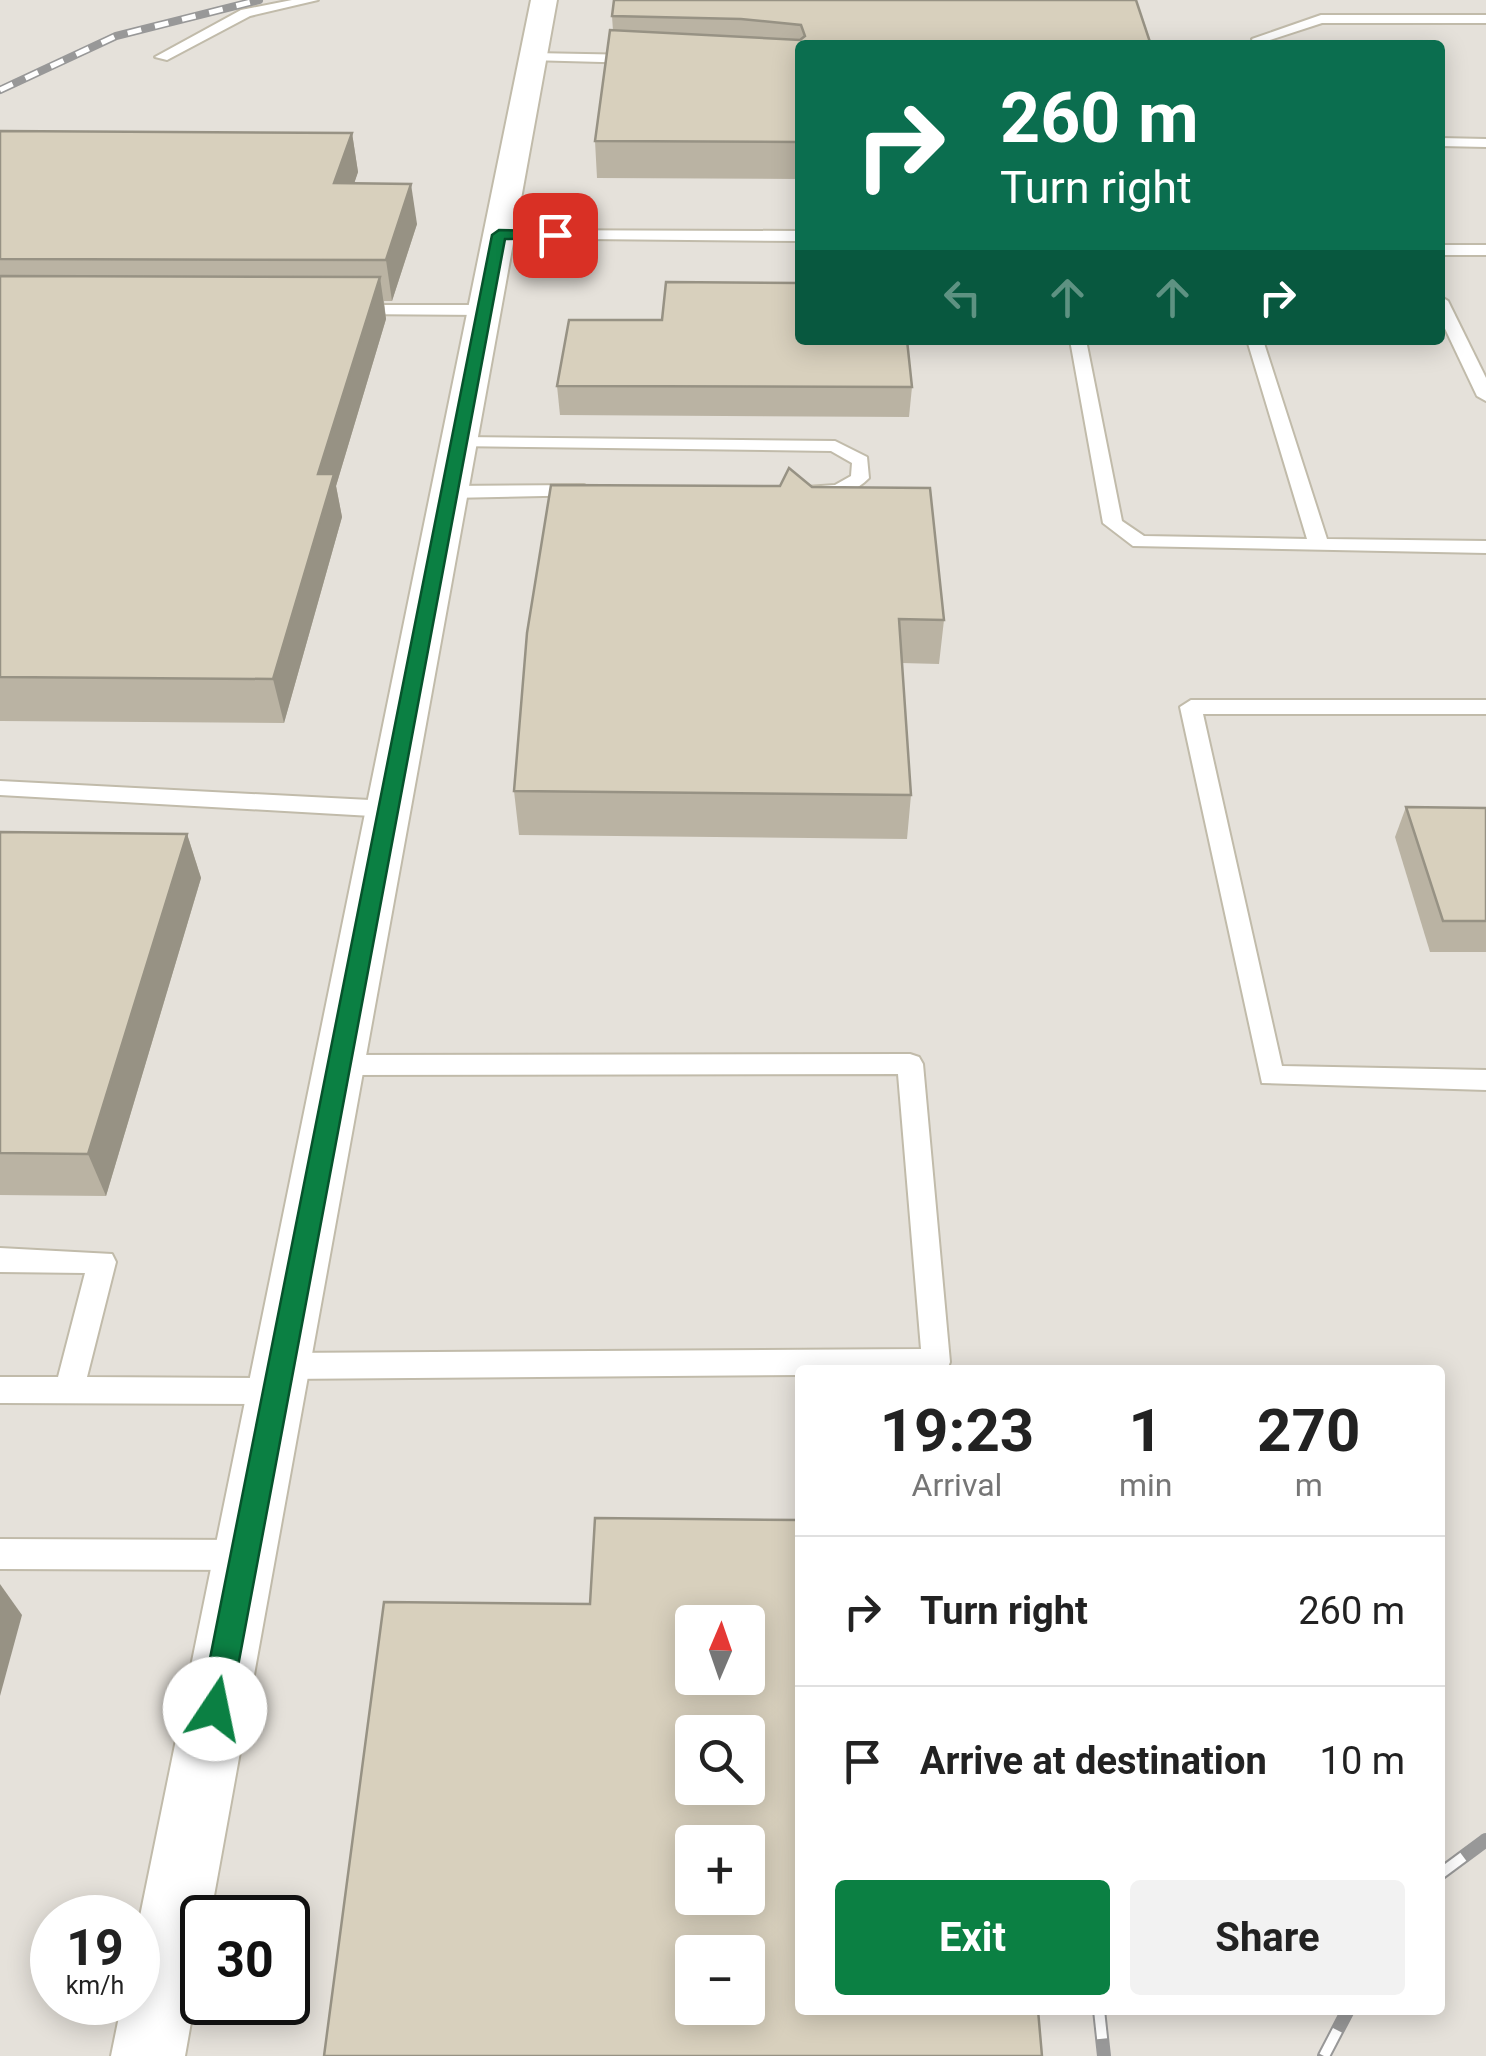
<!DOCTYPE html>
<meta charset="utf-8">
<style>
body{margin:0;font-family:Roboto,sans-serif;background:#f2f2f2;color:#222;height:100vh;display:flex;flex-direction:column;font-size:38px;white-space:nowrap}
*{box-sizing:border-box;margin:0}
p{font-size:32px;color:#767676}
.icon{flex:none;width:55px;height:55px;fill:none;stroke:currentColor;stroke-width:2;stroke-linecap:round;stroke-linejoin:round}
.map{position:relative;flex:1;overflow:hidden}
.side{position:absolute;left:795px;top:1365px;width:650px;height:650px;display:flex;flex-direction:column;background:#fff;border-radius:10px;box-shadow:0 5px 25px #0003}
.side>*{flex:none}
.hud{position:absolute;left:795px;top:40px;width:650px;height:305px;border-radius:10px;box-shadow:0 5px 25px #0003;background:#0b6e4f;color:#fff;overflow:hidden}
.needle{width:65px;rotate:2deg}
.fabs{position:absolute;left:675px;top:1605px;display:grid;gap:20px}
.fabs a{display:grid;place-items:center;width:90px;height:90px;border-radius:10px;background:#fff;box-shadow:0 5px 25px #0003;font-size:50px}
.speed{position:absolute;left:30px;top:1895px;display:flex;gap:20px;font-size:50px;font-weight:700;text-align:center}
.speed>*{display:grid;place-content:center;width:130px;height:130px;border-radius:50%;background:#fff;box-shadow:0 5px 25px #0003;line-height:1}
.speed small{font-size:25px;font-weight:400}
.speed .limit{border:5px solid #111;border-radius:15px;background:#fff;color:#111}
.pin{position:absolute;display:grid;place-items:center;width:85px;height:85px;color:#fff;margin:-42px;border-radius:20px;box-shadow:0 5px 15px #0006}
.me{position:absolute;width:110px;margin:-55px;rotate:11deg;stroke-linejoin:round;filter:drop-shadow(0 0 8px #0008)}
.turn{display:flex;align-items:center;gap:35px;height:210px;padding:0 40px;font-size:45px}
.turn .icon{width:130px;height:130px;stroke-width:2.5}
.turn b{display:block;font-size:70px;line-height:85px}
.lanes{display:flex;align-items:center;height:95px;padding:0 40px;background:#0003;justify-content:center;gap:50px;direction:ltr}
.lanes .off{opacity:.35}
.eta{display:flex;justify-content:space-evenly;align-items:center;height:170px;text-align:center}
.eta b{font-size:60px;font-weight:700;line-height:70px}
.action{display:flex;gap:20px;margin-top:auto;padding:20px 40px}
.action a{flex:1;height:115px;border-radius:10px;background:#0b8043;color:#fff;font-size:40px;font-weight:700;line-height:115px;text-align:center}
.action a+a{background:#f2f2f2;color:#222}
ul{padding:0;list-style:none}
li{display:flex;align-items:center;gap:30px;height:150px;padding:0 40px;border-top:2px solid #e0e0e0}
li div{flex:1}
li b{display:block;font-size:38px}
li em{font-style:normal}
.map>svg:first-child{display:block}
.industrial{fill:#e5e1da;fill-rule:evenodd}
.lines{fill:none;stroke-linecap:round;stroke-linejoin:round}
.service-casing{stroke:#c1bbaa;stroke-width:4}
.minor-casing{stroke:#c1bbaa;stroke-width:4}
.service{fill:#fff;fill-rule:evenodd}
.minor{fill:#fff;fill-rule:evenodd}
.rail-far1-casing{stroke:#989898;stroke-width:8}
.rail-casing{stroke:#989898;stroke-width:14}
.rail-far1{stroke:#fff;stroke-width:5;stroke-dasharray:14;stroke-linecap:butt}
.rail{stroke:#fff;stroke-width:10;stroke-dasharray:29;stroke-linecap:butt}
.wall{fill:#bab3a3}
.shaded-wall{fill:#979284}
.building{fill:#d8d0bd;stroke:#979284;stroke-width:2.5;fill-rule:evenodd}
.route{fill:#0b8043;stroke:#07532c;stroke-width:2.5}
</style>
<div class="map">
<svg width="1486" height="2056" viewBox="0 0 1486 2056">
<rect width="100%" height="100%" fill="#f5f2e8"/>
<path class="industrial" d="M0,0H1486V2056H0ZM800,45H1440V340H800ZM800,1370H1440V2010H800ZM692,1622H748V1678H692ZM692,1732H748V1788H692ZM692,1842H748V1898H692ZM52,1918H138V2002H52ZM202,1918H288V2002H202ZM692,1952H748V2008H692Z"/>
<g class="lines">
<defs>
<g id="service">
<polygon points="292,0 318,0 250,16 167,60 155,57 241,10"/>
<polygon points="1321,15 1486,15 1486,23 1322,23 1267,41 1269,45 1255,45 1252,39"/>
<polygon points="533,53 638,55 645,59 638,63 528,60 528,54"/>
<polygon points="1440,138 1486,139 1486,147 1440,146"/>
<polygon points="499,230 800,231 800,241 493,238 493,232"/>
<rect x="1440" y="245" width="46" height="10"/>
<polygon points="1440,296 1448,301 1486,378 1486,401 1477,396 1440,318"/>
<polygon points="354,305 484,305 492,310 484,315 348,314 346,310"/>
<polygon points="1070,340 1086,340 1122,521 1144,536 1307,539 1247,340 1263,340 1327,539 1486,541 1486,553 1133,546 1103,523"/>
<path d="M459,437L835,441L867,457L869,478C852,495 832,500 807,495V487L835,485L851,476L852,463L831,451L453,446L450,442Z"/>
<polygon points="584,485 593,491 591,495 449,498 440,492 449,486"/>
<polygon points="1191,700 1486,700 1486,714 1203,714 1282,1066 1486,1070 1486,1090 1262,1083 1180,707"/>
<polygon points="0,781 389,801 400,809 389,817 0,795"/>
<polygon points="910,1054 919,1057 923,1064 950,1362 947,1370 800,1370 800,1375 281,1379 271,1375 267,1366 271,1357 281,1353 921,1349 898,1074 339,1075 330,1072 326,1065 330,1058 339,1055"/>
<polygon points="0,1248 112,1254 116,1262 87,1377 276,1378 286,1382 291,1391 286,1400 276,1404 0,1403 0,1377 58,1377 85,1273 0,1272"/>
<polygon points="0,1539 245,1540 256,1545 261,1555 256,1565 245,1570 0,1569"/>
</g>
<polygon id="minor" points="531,0 557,0 210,1918 202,1918 202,1960 185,2056 111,2056 122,2002 138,2002 138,1926"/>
</defs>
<use href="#service" class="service-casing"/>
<use href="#minor" class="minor-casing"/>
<use href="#service" class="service"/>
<use href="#minor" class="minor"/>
<defs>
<polyline id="rail-far1" points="0,90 116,36 259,0"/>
<g id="rail">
<polyline points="1440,1874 1486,1840"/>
<polyline points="1099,2010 1104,2056"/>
<polyline points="1324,2056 1348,2010"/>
</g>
</defs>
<use href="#rail-far1" class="rail-far1-casing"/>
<use href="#rail" class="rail-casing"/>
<use href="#rail-far1" class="rail-far1"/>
<use href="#rail" class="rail"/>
</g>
<g class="wall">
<polygon points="1136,0 800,45 800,179 597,178 595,141 613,31 612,16"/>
<polygon points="0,131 352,133 358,172 354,183 417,224 392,301 384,301 386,319 336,486 342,517 284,723 0,721"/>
<polygon points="662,320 912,387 909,417 560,415 557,386"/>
<polygon points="551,485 944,620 939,664 902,663 911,795 907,839 519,835 514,791"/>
<polygon points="1406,807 1486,808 1486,952 1430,952 1395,837"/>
<polygon points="0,832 187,834 201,878 106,1196 0,1195"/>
</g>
<g class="shaded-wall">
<polygon points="352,133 358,172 341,223 334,183"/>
<polygon points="411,184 417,224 392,301 386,260"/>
<polygon points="380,277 386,319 336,486 342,517 284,723 273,679 318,474"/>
<polygon points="187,834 201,878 106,1196 88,1154"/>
<polygon points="0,1584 22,1615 0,1696"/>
</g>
<g class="building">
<polygon points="614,0 1136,0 1151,45 800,45 800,142 595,141 610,30 800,40 805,36 801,25 741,19 612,16"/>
<polygon points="0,131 352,133 334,183 411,184 386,260 0,259"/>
<polygon points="0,276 380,277 318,474 334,474 273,679 0,677"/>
<polygon points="666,282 800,283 800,340 907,340 912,387 557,386 569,320 662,320"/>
<polygon points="789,468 812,487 930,488 944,620 899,619 911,795 514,791 527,633 551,485 780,486"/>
<polygon points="1406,807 1486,808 1486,921 1443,921"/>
<polygon points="0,832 187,834 88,1154 0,1153"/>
<path d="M595,1518L800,1520V2010H1038L1042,2056H324L384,1602L590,1604ZM692,1622H748V1678H692ZM692,1732H748V1788H692ZM692,1842H748V1898H692ZM692,1952H748V2008H692Z"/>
</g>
<polygon class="route" points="555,231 562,235 560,238 505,239 230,1709 226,1719 215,1724 204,1719 200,1709 492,235 499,230"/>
</svg>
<div class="fabs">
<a><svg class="needle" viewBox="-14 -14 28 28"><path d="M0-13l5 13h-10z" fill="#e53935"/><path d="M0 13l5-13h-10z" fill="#767676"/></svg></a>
<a><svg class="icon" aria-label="search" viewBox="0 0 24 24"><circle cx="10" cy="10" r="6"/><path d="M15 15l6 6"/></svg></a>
<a>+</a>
<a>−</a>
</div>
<div class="speed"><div>19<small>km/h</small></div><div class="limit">30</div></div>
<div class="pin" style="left:555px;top:235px;background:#d93025"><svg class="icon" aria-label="arrive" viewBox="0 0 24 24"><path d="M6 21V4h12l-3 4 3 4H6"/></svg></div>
<svg class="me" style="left:215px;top:1709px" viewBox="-20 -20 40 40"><circle r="19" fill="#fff"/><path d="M0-13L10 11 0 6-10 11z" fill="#0b8043"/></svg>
<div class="hud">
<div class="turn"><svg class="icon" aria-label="right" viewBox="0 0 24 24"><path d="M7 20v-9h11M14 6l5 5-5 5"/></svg><div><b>260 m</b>Turn right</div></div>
<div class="lanes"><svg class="icon off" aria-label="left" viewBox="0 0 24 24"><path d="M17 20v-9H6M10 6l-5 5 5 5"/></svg><svg class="icon off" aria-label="ahead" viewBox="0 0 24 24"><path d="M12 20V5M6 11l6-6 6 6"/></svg><svg class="icon off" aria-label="ahead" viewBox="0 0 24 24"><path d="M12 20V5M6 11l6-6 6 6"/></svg><svg class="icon" aria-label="right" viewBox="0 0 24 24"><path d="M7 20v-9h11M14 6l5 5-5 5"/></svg></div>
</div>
<section class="side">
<div class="eta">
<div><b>19:23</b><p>Arrival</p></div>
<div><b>1</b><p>min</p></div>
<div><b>270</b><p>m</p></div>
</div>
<ul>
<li><svg class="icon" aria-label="right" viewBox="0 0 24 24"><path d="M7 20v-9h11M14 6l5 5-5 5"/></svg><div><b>Turn right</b></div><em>260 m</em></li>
<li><svg class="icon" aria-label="arrive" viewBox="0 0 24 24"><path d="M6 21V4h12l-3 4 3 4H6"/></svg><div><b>Arrive at destination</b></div><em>10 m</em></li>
</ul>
<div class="action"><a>Exit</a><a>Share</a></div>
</section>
</div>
